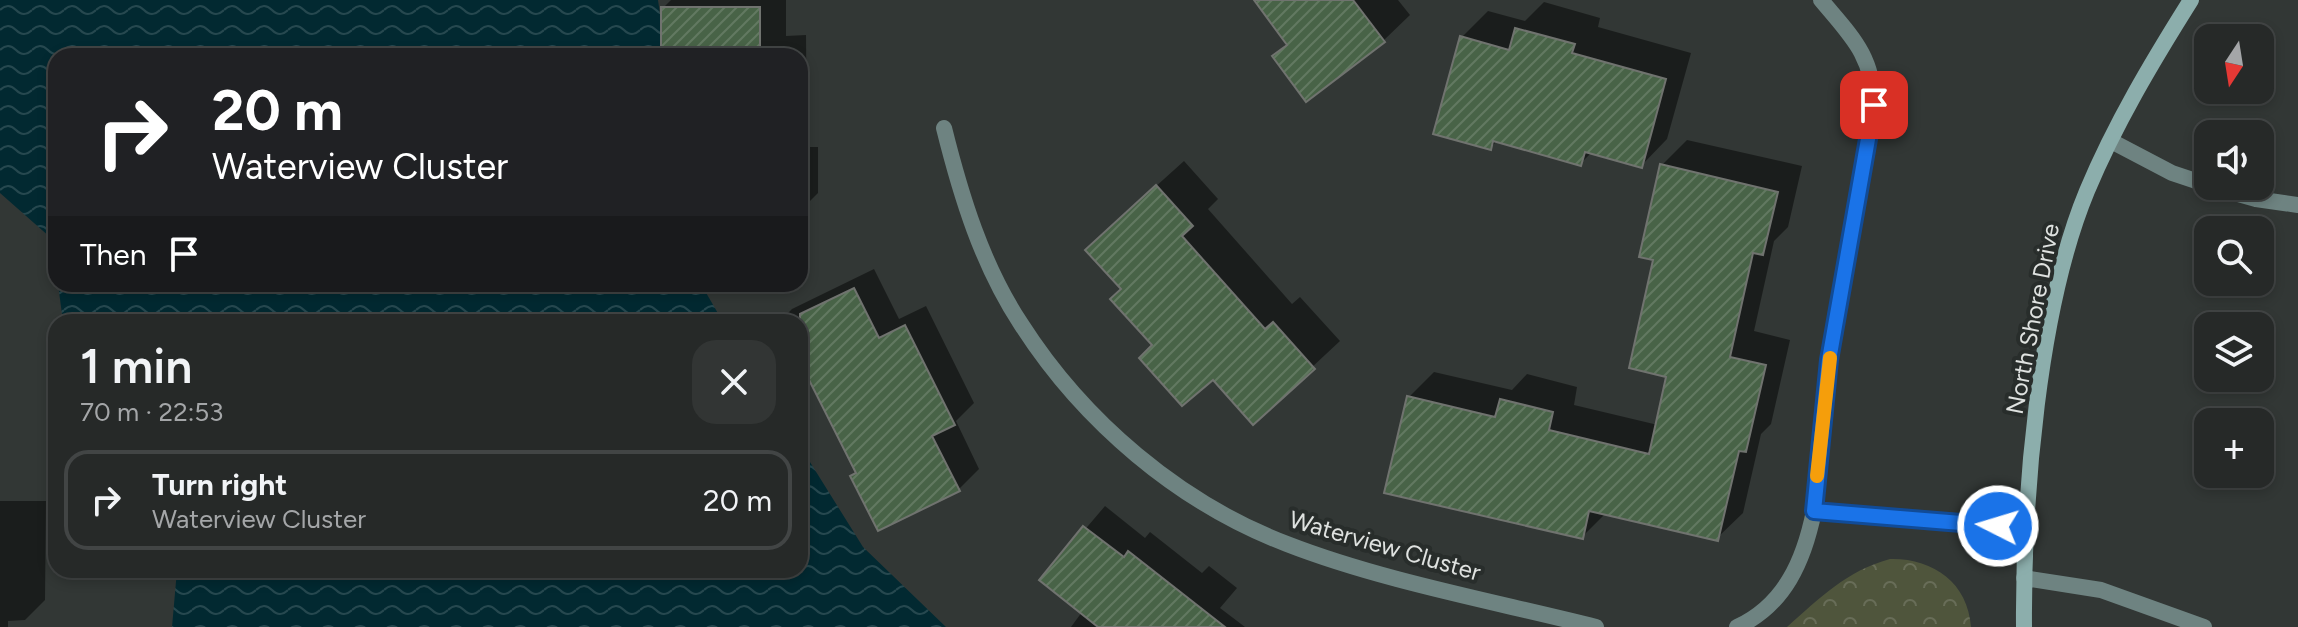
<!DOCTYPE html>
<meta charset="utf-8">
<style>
body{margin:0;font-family:Figtree,sans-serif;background:#323534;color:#f1f3f6;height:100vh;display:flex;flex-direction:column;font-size:30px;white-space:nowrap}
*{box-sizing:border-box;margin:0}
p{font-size:26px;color:#a4a6a8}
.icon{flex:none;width:44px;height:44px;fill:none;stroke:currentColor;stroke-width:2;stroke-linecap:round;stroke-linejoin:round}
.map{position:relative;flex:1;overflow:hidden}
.drawer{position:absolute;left:48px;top:314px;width:760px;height:264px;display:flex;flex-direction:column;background:#262928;border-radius:24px;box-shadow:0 4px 12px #0003,0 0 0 2px #424545}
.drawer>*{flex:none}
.top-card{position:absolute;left:48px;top:48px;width:760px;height:244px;border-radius:24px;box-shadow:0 4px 12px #0003,0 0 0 2px #424545;background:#202124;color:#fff;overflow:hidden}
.needle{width:52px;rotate:192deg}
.buttons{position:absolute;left:2194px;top:24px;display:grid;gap:16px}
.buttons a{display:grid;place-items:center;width:80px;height:80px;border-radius:16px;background:#262928;box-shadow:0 4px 12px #0003,0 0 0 2px #424545;font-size:40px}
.pin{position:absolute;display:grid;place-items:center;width:68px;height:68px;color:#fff;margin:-34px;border-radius:16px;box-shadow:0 4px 12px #0006}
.me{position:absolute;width:88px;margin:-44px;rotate:275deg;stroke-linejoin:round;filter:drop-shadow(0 0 6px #0008)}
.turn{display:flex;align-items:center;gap:28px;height:168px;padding:0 32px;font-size:36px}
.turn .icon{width:104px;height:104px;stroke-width:2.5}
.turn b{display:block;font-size:56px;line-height:68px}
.then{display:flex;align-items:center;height:76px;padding:0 32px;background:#0003;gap:16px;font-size:30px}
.round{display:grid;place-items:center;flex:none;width:84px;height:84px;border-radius:24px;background:#323534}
.overview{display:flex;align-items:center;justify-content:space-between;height:136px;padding:0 32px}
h1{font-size:48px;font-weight:600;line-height:60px}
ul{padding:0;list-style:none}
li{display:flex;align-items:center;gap:24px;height:100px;margin:0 16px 12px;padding:0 16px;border:4px solid #424545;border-radius:24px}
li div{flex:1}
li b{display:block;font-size:30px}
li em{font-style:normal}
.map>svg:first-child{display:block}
.park{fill:url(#park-crowns)}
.water{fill:url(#water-waves)}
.shadow{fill:#0007}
.building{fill:url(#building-hatch);stroke:#70736f;stroke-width:2}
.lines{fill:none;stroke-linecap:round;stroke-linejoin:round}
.lane{stroke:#6e8381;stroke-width:16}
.secondary{stroke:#8caeac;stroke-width:16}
.route-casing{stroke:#114b97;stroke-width:20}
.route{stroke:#1a73e8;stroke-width:14}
.slow{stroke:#f59e0b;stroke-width:14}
.labels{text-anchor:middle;stroke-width:8;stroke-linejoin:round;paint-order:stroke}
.street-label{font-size:24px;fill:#dfe2e0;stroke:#282d2b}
</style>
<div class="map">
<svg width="2298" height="627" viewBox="0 0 2298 627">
<defs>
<pattern id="park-crowns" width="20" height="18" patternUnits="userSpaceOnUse" patternTransform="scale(2)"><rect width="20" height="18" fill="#4f553c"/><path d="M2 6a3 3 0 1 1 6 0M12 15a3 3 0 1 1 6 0" fill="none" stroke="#686d58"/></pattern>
<pattern id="water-waves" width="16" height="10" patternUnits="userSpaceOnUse" patternTransform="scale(2)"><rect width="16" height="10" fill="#022931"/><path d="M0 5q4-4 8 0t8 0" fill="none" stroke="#26484f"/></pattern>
<pattern id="building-hatch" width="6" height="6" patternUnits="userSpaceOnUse" patternTransform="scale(2)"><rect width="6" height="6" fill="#486347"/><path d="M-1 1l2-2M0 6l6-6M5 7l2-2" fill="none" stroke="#627961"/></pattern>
</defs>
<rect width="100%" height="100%" fill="#323735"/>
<path class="park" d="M1890,559C1932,558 1968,582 1971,627H1787C1820,598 1846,571 1890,559Z"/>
<g class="water">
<polygon points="0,0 658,0 666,56 56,56 56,272 51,238 0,193"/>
<polygon points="58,284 701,284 723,322 63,322"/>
<polygon points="800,446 863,547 946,627 172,627 177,570 800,570"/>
</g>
<g class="shadow">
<polygon points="671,0 786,0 786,36 806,35 807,147 818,147 818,193 800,211 800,56 663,56 663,8"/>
<polygon points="1256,0 1398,0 1410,15 1383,41 1274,56 1288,42"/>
<polygon points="1544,2 1600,18 1598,27 1691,53 1667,139 1641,166 1592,152 1580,164 1498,140 1490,148 1462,37 1488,11 1525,21"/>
<polygon points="1687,140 1802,166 1788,227 1774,241 1754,331 1790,340 1771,424 1761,434 1743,513 1717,538 1606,513 1582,537 1409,397 1434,372 1512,390 1527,374 1577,387 1574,405 1658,425 1669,376 1656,259 1662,165"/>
<polygon points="1184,161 1218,199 1208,209 1292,304 1300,297 1340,341 1253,422 1213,377 1155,345 1123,289 1114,224"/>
<polygon points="874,269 899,319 926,306 974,403 956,421 979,469 959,489 852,476 857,472 807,371 800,374 800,322 779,322 792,309"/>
<polygon points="0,501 46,501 45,600 25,620 8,621 8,627 0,627"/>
<polygon points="1105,506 1145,538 1150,532 1202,573 1209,566 1237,588 1220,608 1245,627 1071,627 1082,612 1042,580"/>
</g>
<g class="building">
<polygon points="1254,0 1353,0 1385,42 1306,102 1272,56 1287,45"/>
<rect x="661" y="7" width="99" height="49"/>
<polygon points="1515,28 1575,44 1572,53 1666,79 1642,168 1585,152 1581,166 1493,141 1491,150 1433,134 1460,36 1509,50"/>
<polygon points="1660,164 1778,192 1763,255 1753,253 1730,357 1766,365 1746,452 1739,451 1718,541 1589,511 1583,539 1384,493 1407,396 1495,417 1500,399 1553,412 1549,430 1649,454 1666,377 1629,368 1653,260 1639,257"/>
<polygon points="1156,185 1193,226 1182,236 1265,329 1273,322 1315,369 1253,425 1213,380 1182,406 1139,358 1152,345 1110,299 1121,289 1085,250"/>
<polygon points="854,288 879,338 905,325 955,425 932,436 960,491 878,531 850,476 856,473 800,362 800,314"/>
<polygon points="1083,526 1124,557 1128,551 1225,627 1098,627 1039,580"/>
</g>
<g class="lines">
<g class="lane">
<path d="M944,128C961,196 982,265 1021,324C1083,421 1179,503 1287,544C1382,581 1497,602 1596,627"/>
<polyline points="2111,141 2172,173 2208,185"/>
<polyline points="2210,186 2256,199 2298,205"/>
<path d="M1814,511L1829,360L1874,105C1873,55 1851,36 1821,0"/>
<polyline points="2024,578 2101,590 2204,627"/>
<path d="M1737,627C1785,605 1804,560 1814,511L2027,528"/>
</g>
<path class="secondary" d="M2024,627C2023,499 2038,309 2087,191C2115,124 2152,62 2191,0"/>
</g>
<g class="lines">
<defs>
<polyline id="route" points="1874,105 1829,360 1814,511 1998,526"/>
</defs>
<use href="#route" class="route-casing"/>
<use href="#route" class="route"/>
<polyline class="slow" points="1817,476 1830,358"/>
</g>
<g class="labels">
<g class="street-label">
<text transform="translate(2033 319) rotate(-79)" y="8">North Shore Drive</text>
<text transform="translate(1385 546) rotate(16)" y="8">Waterview Cluster</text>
</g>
</g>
</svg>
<div class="buttons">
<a><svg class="needle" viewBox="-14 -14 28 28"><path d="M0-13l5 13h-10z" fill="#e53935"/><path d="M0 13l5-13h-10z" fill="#a4a6a8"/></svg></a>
<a><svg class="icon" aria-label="sound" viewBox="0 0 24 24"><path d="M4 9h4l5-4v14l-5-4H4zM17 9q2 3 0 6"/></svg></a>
<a><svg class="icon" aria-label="search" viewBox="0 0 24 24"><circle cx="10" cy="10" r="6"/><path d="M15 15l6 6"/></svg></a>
<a><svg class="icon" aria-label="layers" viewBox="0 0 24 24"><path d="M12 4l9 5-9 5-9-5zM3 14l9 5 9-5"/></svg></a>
<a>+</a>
</div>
<div class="pin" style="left:1874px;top:105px;background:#d93025"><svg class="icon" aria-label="arrive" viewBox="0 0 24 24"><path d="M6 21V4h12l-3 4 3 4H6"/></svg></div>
<svg class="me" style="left:1998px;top:526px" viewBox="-20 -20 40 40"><circle r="17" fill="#1a73e8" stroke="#fff" stroke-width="3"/><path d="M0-11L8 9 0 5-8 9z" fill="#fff"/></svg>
<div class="top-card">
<div class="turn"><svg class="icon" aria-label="right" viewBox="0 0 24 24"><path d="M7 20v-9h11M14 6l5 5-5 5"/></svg><div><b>20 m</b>Waterview Cluster</div></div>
<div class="then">Then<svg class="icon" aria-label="arrive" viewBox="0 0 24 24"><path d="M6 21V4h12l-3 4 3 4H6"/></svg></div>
</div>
<section class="drawer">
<div class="overview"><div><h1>1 min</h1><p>70 m · 22:53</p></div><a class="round"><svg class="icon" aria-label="close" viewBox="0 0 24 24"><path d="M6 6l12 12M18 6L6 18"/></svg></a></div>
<ul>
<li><svg class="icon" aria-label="right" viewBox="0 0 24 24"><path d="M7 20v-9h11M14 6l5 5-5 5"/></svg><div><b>Turn right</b><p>Waterview Cluster</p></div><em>20 m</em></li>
</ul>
</section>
</div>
